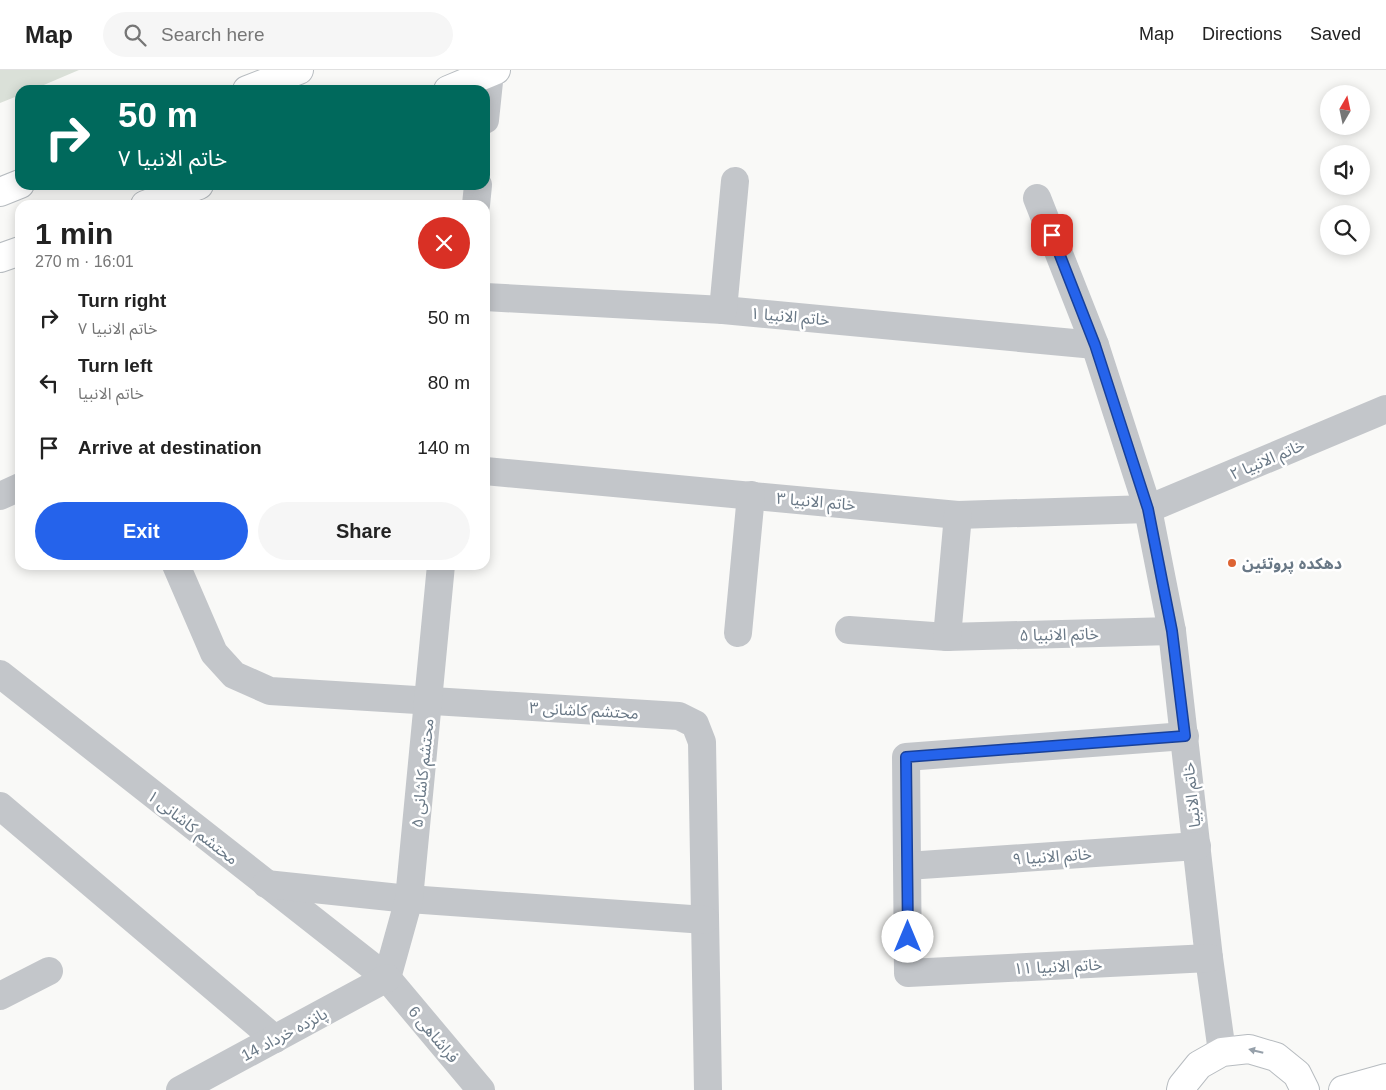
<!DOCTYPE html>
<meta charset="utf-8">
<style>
body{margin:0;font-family:Arial,"Noto Sans Arabic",sans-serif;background:#f6f6f6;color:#222;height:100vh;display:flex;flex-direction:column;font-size:19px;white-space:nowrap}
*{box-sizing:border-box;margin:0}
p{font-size:16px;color:#767676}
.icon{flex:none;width:28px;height:28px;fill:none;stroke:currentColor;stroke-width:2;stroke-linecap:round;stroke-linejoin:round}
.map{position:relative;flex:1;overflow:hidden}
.details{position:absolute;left:15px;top:130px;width:475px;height:370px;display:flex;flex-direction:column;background:#fff;border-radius:15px;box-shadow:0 2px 12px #0003}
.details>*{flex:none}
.banner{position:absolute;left:15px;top:15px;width:475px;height:105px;border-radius:15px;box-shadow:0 2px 12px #0003;background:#00695c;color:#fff;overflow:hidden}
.needle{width:32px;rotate:9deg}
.fabs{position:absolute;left:1320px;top:15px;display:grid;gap:10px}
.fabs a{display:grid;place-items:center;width:50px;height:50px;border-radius:50%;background:#fff;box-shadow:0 2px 12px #0003;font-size:25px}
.pin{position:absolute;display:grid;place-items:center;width:42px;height:42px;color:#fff;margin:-21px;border-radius:10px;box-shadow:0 2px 8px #0006}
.me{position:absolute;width:55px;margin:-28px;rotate:0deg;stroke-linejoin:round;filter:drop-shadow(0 0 4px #0008)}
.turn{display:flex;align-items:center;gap:18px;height:105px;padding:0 20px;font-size:22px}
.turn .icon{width:65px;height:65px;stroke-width:2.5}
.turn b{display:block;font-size:35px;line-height:42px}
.round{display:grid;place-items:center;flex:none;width:52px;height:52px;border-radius:26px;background:#f6f6f6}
.summary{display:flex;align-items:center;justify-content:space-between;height:85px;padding:0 20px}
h1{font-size:30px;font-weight:700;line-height:38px}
.cta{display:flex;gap:10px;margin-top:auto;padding:10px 20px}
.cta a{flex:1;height:58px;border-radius:30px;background:#2563eb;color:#fff;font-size:20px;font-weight:700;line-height:58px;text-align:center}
.cta a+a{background:#f6f6f6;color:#222}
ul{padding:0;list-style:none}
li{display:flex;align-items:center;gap:15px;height:65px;padding:0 20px}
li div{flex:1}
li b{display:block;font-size:19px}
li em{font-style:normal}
header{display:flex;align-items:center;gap:30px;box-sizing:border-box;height:70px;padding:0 25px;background:#fff;border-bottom:1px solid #e0e0e0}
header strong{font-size:24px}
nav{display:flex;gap:28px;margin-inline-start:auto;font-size:18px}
.search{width:350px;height:45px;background:#f6f6f6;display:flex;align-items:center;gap:12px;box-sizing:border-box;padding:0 18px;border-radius:28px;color:#767676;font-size:19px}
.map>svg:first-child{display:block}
.green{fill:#dae0d8}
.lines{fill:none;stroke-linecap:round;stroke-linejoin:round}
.secondary-casing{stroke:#b7bcc0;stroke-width:30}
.street{stroke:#c3c6ca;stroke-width:28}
.secondary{stroke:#fff;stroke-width:28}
.oneway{fill:#96a0aa}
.route-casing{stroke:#184099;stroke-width:12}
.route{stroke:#2563eb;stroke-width:9}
.poi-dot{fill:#dd6433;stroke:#fff;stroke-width:2}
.labels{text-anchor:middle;stroke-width:5;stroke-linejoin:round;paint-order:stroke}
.street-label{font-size:16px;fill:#697886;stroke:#fff}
.poi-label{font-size:16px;font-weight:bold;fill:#697886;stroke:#fff;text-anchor:start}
</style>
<header>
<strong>Map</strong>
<div class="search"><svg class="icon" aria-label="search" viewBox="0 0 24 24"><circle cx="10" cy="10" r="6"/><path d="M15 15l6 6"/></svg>Search here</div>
<nav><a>Map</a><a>Directions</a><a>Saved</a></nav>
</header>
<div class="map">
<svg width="1386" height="1020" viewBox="0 0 1386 1020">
<rect width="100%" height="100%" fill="#f9f9f7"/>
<polygon class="green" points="0,0 79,0 32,20 20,20 20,25 0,33"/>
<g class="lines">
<defs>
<g id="secondary">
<polyline points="247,20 299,0"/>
<polyline points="448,20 496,0"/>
<polyline points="0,122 20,114"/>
<polyline points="145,135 199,115"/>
<polyline points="0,188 20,181"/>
<polyline points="1181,1020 1182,1016 1199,995 1222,982 1249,979 1276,987 1297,1004 1305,1020"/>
<polyline points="1343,1020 1386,1008"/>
</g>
</defs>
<use href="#secondary" class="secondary-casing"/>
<g class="street">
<polyline points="485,50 490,2"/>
<polyline points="1037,128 1095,275 1148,439 1172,561 1209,888 1222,982"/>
<polyline points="476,135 478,115"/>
<polyline points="485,227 723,240 1095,275"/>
<polyline points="723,240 735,111"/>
<polyline points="485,401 958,445 1148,439 1386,339"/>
<polyline points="0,426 20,417"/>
<polyline points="176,495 214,583 234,605 270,621 679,646 695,654 702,672 708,1020"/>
<polyline points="849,560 947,567 1172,561"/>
<polyline points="738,563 751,425"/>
<polyline points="947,567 958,445"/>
<polyline points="0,604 387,908 481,1020"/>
<polyline points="1185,666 906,687 908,903 1209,888"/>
<polyline points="0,736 275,969"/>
<polyline points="907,796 1197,776"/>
<polyline points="266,814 409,829 705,850"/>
<polyline points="387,908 409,829 441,495"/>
<polyline points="0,926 49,901"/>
<polyline points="180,1020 387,908"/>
</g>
<use href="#secondary" class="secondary"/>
</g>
<defs><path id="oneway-solid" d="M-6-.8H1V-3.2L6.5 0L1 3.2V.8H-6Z" transform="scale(1.25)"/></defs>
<use class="oneway" href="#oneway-solid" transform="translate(1256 981) rotate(-166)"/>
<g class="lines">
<defs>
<polyline id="route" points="908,867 906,687 1185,666 1172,561 1148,439 1095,275 1052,165"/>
</defs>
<use href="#route" class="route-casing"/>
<use href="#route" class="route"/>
</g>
<circle class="poi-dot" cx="1232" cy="493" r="5"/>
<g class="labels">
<g class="street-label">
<text transform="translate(790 246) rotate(5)" y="6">خاتم الانبیا ۱</text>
<text transform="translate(1267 389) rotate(-23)" y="6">خاتم الانبیا ۲</text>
<text transform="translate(816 431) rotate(5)" y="6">خاتم الانبیا ۳</text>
<text transform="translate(1059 564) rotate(-1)" y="6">خاتم الانبیا ۵</text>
<text transform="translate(584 640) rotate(3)" y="6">محتشم کاشانی ۳</text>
<text transform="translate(422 703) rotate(-84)" y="6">محتشم کاشانی ۵</text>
<text transform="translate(1191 725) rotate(-96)" y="6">خاتم الانبیا</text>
<text transform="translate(193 757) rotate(38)" y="6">محتشم کاشانی ۱</text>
<text transform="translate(1052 786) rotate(-4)" y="6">خاتم الانبیا ۹</text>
<text transform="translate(1058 896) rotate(-3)" y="6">خاتم الانبیا ۱۱</text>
<text transform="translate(284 964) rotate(-28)" y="6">پانزده خرداد 14</text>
<text transform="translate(434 964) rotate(50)" y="6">فراشاهی 6</text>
</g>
<g class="poi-label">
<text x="1242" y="499">دهکده پروتئین</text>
</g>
</g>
</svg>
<div class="fabs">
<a><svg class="needle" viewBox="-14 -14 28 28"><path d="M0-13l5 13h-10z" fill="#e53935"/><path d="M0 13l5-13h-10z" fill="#767676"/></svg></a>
<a><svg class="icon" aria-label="sound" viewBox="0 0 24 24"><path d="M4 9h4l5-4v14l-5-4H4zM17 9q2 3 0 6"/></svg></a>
<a><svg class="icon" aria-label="search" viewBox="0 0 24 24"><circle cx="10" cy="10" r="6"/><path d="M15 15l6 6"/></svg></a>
</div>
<div class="pin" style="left:1052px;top:165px;background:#d93025"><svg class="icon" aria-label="arrive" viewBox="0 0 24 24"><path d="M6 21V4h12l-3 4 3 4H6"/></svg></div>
<svg class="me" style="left:908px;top:867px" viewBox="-20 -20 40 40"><circle r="19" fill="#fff"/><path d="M0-13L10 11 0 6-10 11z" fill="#2563eb"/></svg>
<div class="banner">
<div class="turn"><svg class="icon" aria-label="right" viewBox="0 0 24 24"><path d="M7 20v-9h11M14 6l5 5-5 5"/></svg><div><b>50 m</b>خاتم الانبیا ۷</div></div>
</div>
<section class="details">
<div class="summary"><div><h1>1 min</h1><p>270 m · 16:01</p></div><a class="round" style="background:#d93025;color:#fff"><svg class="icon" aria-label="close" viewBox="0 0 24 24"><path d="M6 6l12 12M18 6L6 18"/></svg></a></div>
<ul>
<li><svg class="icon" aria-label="right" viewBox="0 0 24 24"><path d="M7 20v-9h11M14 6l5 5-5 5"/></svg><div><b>Turn right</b><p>خاتم الانبیا ۷</p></div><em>50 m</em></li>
<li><svg class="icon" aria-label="left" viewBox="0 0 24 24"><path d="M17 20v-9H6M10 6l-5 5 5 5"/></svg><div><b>Turn left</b><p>خاتم الانبیا</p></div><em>80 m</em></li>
<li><svg class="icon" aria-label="arrive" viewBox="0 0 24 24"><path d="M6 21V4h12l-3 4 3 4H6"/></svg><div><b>Arrive at destination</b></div><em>140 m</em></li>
</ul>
<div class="cta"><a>Exit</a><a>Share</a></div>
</section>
</div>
